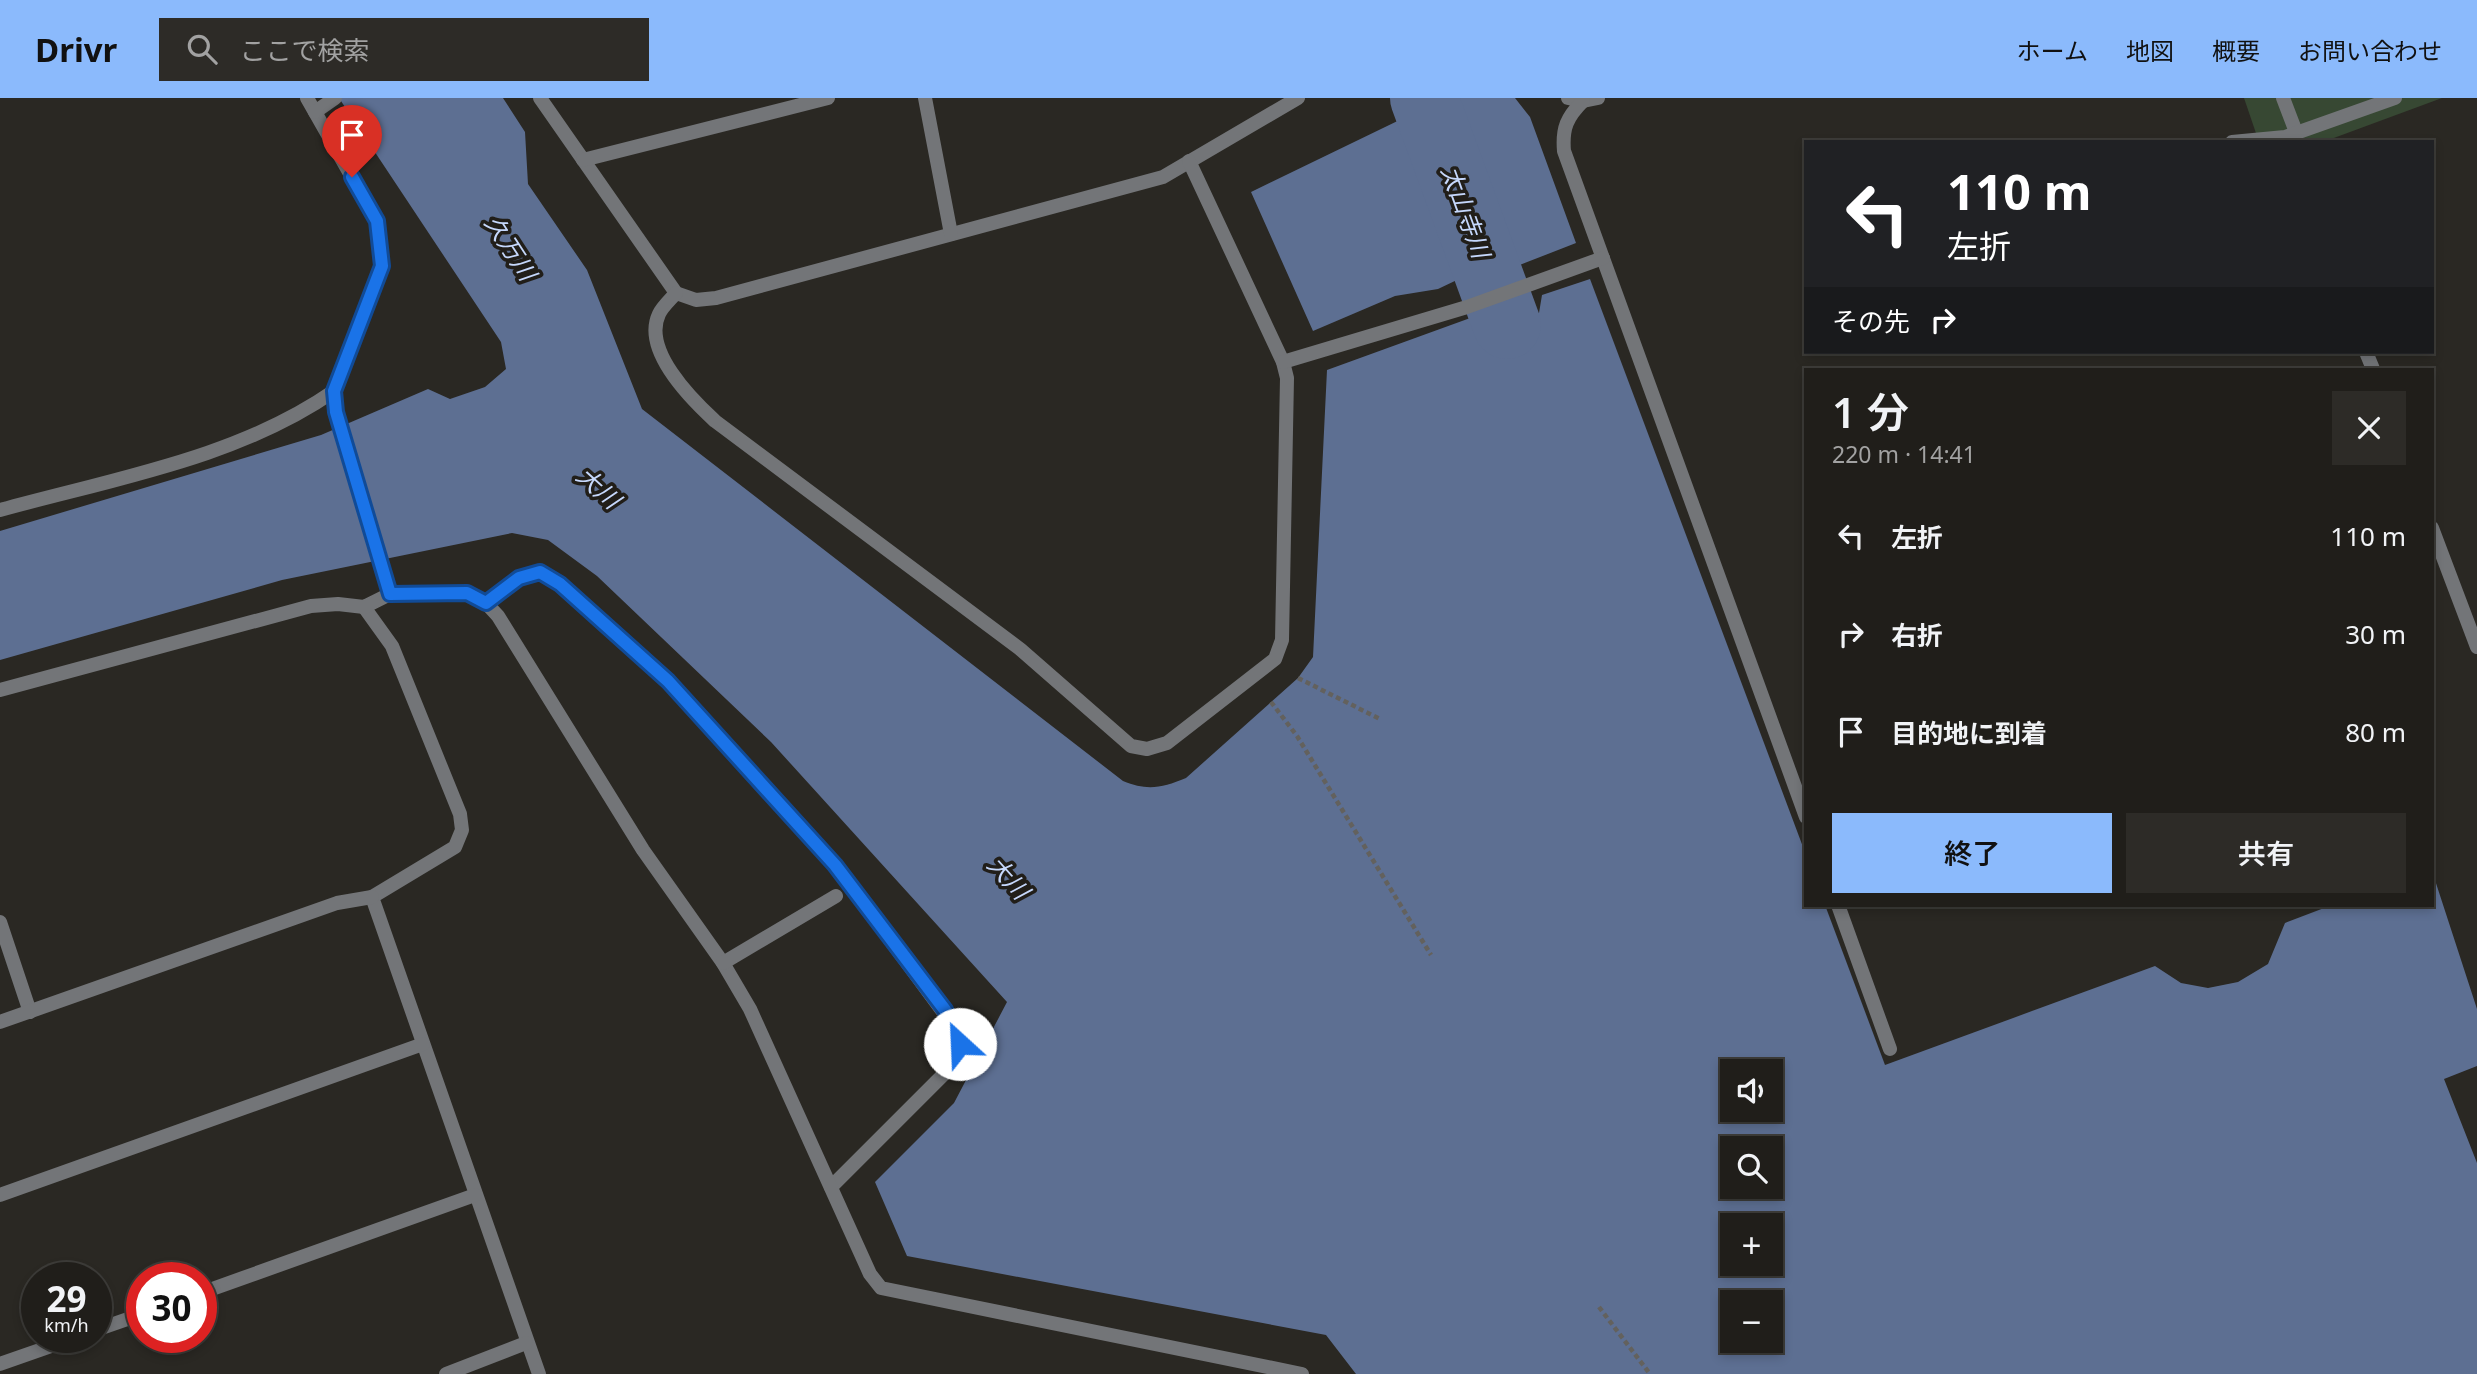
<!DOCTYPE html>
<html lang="ja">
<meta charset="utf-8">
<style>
body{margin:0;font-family:"Noto Sans","Noto Sans JP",sans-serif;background:#2d2b27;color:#f1f3f6;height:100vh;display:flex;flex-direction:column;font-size:26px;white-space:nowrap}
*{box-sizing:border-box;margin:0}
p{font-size:23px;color:#a2a2a2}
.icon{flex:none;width:38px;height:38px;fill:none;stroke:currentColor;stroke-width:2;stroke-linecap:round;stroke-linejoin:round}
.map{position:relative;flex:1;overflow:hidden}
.drawer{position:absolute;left:1804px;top:270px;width:630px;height:539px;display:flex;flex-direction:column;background:#201e1a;border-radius:0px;box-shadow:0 4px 10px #0003,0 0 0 2px #3d3c39}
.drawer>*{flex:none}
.guide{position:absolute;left:1804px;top:42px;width:630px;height:214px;border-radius:0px;box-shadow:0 4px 10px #0003,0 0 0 2px #3d3c39;background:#202124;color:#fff;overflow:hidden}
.buttons{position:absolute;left:1720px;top:961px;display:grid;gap:14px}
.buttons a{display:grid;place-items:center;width:63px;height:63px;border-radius:0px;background:#201e1a;box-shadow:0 4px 10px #0003,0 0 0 2px #3d3c39;font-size:35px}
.speed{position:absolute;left:21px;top:1164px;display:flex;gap:14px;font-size:35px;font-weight:700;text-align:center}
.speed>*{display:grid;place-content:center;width:91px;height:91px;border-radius:50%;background:#201e1a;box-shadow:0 4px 10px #0003,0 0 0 2px #3d3c39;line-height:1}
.speed small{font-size:18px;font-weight:400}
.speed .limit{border:10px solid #d22;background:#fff;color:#111}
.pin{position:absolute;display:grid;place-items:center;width:60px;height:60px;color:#fff;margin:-72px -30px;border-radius:50% 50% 50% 0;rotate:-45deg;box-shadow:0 0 7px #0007}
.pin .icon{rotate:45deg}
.me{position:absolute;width:77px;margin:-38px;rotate:335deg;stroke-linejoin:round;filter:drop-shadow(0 0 5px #0008)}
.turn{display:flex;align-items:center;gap:24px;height:147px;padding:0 28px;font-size:32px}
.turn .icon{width:91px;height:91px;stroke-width:2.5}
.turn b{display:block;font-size:49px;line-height:60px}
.then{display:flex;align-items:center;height:66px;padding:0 28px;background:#0003;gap:14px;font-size:26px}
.round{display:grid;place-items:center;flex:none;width:74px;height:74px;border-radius:0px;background:#2d2b27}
.head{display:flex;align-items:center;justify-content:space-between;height:119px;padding:0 28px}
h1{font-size:42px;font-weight:600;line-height:52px}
.button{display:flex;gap:14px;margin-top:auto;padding:14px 28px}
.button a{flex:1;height:80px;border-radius:0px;background:#8bbafc;color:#111;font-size:28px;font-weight:600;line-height:80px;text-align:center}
.button a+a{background:#2d2b27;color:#f1f3f6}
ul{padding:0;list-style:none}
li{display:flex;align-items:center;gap:21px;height:98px;padding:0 28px}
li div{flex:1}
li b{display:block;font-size:26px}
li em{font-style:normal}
header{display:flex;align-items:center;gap:42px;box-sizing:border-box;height:98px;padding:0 35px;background:#8bbafc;color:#111}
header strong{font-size:33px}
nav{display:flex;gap:38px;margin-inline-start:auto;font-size:24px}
.search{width:490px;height:63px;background:#2d2b27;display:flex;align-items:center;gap:18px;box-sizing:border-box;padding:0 24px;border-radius:0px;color:#a2a2a2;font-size:26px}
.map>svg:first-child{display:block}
.green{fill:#374833}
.water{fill:#5d6f92;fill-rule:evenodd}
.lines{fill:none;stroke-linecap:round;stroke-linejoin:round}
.river{stroke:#5d6f92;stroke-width:68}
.path{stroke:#63615d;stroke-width:4.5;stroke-dasharray:5 3.5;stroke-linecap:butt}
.service{stroke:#737578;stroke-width:14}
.minor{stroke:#737578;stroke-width:14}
.route-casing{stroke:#114b97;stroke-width:18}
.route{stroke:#1a73e8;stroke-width:12}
.labels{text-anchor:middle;stroke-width:7;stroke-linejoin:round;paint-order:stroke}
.water-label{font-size:24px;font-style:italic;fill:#c6d8fc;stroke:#211e19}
</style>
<header>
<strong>Drivr</strong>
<div class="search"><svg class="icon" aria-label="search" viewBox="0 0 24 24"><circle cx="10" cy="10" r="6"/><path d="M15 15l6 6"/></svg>ここで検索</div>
<nav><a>ホーム</a><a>地図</a><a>概要</a><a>お問い合わせ</a></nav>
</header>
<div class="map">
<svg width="2477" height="1276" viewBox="0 0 2477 1276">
<rect width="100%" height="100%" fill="#2a2823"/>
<polygon class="green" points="2244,0 2442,0 2323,44 2259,44"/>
<g class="water">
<path d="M339,0H503L525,34L528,86L587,172L642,311L1123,683C1147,693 1162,690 1186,680L1298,580L1313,559L1327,272L1473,219L1482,237L1539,215L1542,197L1590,181L1806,757V807H1825L1885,967L2155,868L2181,885L2208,890L2238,884L2268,866L2285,825L2332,807H2432L2433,776L2477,911V968L2444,981L2477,1065V1276H1356L1326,1237L907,1158L875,1084L954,1005L1007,904L771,644L597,478L548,442L512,435L282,482L0,562V433L321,337L428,291L450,301L485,289L506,271L501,244ZM1732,973H1771V1012H1732ZM1732,1050H1771V1088H1732ZM1732,1127H1771V1166H1732ZM1732,1204H1771V1242H1732Z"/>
<polygon points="1445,0 1515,0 1530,19 1576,145 1512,170 1515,179 1466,194 1459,181 1438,191 1395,198 1313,233 1251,94"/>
</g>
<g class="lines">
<polyline class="river" points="1424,0 1507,227"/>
<g class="path">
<polyline points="1298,580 1380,621"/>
<polyline points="1271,604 1297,638 1431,857"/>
<polyline points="1599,1209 1650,1276"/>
</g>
<g class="service">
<polyline points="2283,0 2296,34"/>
<polyline points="2232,44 2285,39 2395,0"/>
<polyline points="2366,254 2373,271"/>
<polyline points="2432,430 2477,549"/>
</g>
<g class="minor">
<polyline points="307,0 377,123 382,168 334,293 336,314 390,496"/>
<polyline points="540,0 676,195 696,202 716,200 1163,79 1298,0"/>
<polyline points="925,0 951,136"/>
<polyline points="1568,0 1583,3 1598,0"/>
<path d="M1583,3C1567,19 1562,30 1564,53L1806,719"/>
<polyline points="315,14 335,0"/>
<polyline points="583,62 828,0"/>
<path d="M676,195C671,201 662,209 659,216C642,252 691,301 715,323L1020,551L1131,648L1147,651L1167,645L1275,561L1282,542L1287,280L1283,264L1189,63"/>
<polyline points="1283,264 1467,209 1603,160"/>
<path d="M0,412C112,381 238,360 334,293"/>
<polyline points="486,505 519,480 540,474 560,486 668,583 771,695 835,767 955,930 960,945 945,975 831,1089"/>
<polyline points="364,509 392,548 460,716 462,732 455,749 372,799 539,1276"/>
<polyline points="0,592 311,508 338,506 364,509 390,496 410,494 467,495 486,505 498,518 643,752 723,865 750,911 870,1176 881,1190 1302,1276"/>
<polyline points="1838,807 1890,951"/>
<polyline points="0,824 30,914"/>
<polyline points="723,865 836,798"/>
<polyline points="0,924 337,805 372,799"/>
<polyline points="0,1097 423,946"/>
<polyline points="201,1195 475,1097"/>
<polyline points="96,1232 142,1216"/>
<polyline points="0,1266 77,1239"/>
<polyline points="446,1276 526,1245"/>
</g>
</g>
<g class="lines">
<defs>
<polyline id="route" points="352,79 377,123 382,168 334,293 336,314 390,496 467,495 486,505 519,480 540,474 560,486 668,583 835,767 945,912 960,946"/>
</defs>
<use href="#route" class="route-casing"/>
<use href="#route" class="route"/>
</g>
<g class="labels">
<g class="water-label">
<text transform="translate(1465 114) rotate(70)" y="8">太山寺川</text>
<text transform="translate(510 150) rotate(57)" y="8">久万川</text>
<text transform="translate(598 390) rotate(42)" y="8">大川</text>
<text transform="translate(1008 780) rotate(48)" y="8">大川</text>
</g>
</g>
</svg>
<div class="buttons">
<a><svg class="icon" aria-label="sound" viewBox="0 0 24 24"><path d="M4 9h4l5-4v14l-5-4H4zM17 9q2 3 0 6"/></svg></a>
<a><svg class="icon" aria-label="search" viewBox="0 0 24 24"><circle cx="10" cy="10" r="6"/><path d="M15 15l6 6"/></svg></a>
<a>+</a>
<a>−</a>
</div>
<div class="speed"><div>29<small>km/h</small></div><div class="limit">30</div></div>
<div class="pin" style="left:352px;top:79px;background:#d93025"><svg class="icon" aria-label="arrive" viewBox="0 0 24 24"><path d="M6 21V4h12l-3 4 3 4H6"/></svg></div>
<svg class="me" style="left:960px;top:946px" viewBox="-20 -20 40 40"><circle r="19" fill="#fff"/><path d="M0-13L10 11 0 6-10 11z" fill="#1a73e8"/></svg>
<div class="guide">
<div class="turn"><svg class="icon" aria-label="left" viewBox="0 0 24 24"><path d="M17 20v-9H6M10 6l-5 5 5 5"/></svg><div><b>110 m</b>左折</div></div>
<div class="then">その先<svg class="icon" aria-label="right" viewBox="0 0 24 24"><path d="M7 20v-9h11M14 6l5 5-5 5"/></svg></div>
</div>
<section class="drawer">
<div class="head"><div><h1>1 分</h1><p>220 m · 14:41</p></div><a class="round"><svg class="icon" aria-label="close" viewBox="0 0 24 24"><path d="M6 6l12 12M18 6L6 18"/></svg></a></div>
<ul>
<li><svg class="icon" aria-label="left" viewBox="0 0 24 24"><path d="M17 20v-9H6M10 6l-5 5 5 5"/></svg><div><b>左折</b></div><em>110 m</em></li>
<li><svg class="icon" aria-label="right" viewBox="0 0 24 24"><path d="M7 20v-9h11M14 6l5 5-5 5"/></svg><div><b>右折</b></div><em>30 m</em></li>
<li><svg class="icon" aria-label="arrive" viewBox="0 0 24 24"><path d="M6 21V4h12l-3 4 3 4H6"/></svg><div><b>目的地に到着</b></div><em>80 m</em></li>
</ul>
<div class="button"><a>終了</a><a>共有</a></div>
</section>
</div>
